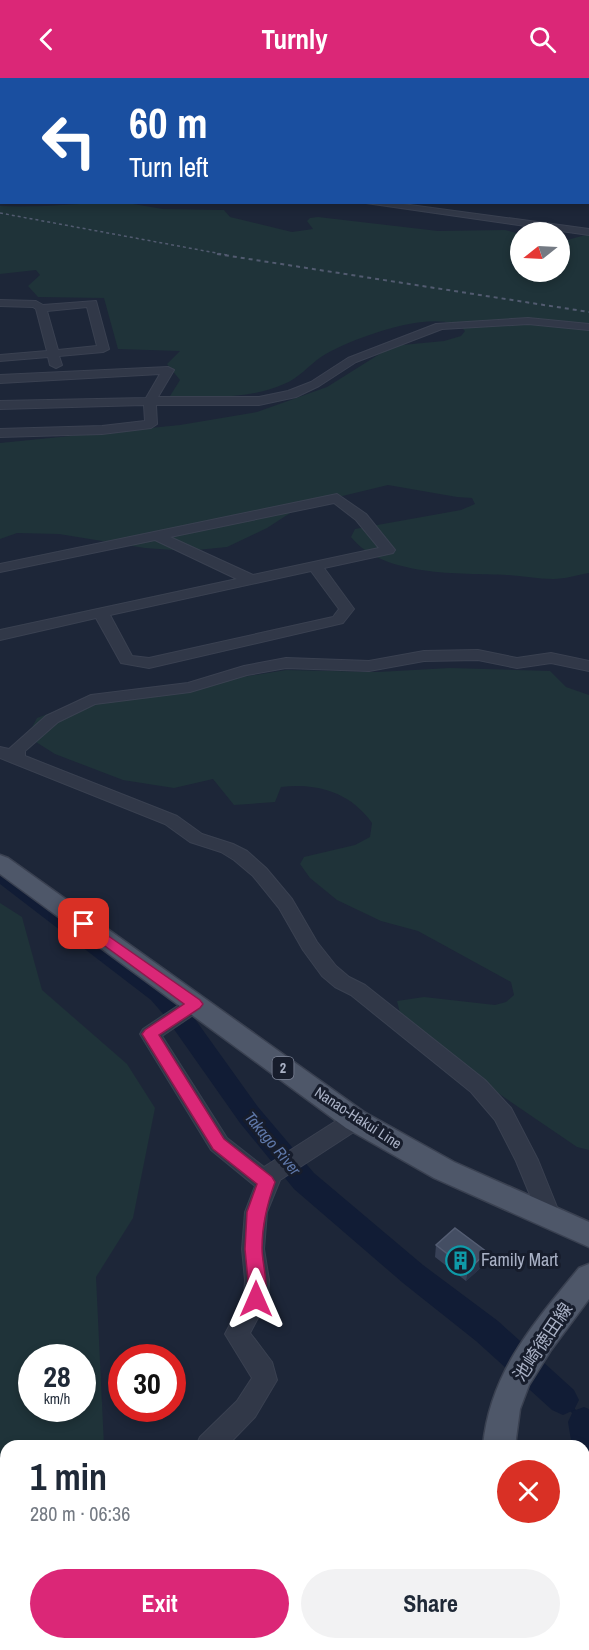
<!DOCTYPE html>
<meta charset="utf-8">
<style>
body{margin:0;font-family:"Archivo Narrow","Noto Sans JP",sans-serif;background:#f2f2f3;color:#1f2937;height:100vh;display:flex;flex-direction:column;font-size:22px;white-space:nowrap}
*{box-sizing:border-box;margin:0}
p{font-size:20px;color:#747a83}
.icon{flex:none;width:33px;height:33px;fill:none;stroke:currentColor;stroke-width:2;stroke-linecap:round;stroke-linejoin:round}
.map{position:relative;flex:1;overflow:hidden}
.side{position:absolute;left:0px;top:1362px;width:590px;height:210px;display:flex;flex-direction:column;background:#fff;border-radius:18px 18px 0 0;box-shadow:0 3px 9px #0003}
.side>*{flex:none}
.banner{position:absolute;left:0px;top:0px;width:590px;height:126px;box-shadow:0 3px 9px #0003;background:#1a4fa0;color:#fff;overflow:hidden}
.needle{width:39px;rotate:252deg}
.tools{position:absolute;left:510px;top:144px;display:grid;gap:12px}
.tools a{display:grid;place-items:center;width:60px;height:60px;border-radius:50%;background:#fff;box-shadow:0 3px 9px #0003;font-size:30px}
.speed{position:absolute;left:18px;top:1266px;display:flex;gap:12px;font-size:30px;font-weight:700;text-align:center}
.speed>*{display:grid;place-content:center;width:78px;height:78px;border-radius:50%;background:#fff;box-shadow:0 3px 9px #0003;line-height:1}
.speed small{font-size:15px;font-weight:400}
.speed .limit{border:9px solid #d22;background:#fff;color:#111}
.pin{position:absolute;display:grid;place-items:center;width:51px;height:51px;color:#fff;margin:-26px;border-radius:12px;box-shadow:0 3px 9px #0006}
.me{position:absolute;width:66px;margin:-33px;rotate:0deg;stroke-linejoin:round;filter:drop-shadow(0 0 4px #0008)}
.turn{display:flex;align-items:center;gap:21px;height:126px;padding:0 30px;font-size:27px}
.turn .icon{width:78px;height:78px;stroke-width:2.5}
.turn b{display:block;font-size:42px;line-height:51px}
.round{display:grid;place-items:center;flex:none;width:63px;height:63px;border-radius:32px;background:#f2f2f3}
.summary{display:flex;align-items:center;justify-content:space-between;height:102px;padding:0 30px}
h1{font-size:36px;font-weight:700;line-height:45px}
.cta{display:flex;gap:12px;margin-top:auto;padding:12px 30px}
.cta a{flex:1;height:69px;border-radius:36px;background:#db2777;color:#fff;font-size:24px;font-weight:700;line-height:69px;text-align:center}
.cta a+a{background:#f2f2f3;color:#1f2937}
header{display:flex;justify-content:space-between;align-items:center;height:78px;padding:0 30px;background:#db2777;color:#fff;font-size:27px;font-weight:700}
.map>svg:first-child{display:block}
.green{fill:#1f3339;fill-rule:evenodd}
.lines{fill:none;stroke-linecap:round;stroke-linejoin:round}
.stream-far1{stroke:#111c35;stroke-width:1.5}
.stream{stroke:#111c35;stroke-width:5}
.river{fill:#111c35;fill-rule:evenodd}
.minor-casing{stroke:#3a4151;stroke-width:2}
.major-casing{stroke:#3a4151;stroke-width:3}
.highway-casing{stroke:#3b4252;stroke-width:2}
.minor{fill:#313848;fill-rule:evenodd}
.major{fill:#4e5769;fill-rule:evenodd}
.highway{fill:#6f654d;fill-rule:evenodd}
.rail-far1{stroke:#525b70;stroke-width:1.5;stroke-dasharray:3 3;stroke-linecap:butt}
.rail{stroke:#525b70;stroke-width:2;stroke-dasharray:4 4;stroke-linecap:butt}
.wall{fill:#384157}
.shaded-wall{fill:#283146}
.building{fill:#444e63;stroke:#545d73;stroke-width:1.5}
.route{fill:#db2777;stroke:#8e194d;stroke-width:1.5}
.labels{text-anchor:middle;stroke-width:6;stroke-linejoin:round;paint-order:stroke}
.shield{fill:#171d2c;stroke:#7e8598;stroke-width:1.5}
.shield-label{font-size:14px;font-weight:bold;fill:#aab2c6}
.street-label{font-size:15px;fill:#aab2c6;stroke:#171d2c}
.water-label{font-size:16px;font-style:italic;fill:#5f78a9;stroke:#171d2c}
.near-poi-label{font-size:18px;fill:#aab2c6;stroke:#171d2c;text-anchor:start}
.near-street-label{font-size:18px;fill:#aab2c6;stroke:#171d2c}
</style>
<header><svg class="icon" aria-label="back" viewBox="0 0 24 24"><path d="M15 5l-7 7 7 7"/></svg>Turnly<svg class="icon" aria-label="search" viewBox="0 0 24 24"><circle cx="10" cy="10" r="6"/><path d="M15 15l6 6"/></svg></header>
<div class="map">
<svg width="589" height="1572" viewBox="0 0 589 1572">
<rect width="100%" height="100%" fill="#1d2638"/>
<g class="green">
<path d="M121,124L163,131L224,132L230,139L292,154L313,151L307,143L310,140L318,139L438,153L505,152L520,156V194H560V164L589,156V495C577,497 565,501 553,501C537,501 522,498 507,497C460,495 383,499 351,459L355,451L461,432L475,426L472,420L457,419L388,407L301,428L267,450L227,469L187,473L145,470L59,456L17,455L0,461V365L180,347L257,334L327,309L386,272L402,267L444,263L461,258L465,253C441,226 347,262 321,279C309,287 298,301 284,306C248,322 208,319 170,318L180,302L167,286L180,273L118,271L104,220L38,219L28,208L40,197L36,192L0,196V128C41,130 81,125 121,124Z"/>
<path d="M450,590L550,593L566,609L589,617V1072L577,1069L413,957L402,943L397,923L424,919L495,927L506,924L514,917L511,904L418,853L381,843L337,822L310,800L300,786L304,779L355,767L370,759L372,745C350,714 317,705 281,709L275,724L234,727L213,701L174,710L123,702L55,676L36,664L30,653L37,640L75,626L286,592L378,594Z"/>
<path d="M0,825L22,839L42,912L127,986L155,1030L133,1140L96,1199L104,1368H6L8,1572H0ZM32,1280H82V1330H32Z"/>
</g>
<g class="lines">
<polyline class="stream-far1" points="407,2 413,0"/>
<polyline class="stream" points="563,1322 584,1344 589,1346"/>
<g class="river">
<polygon points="0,786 8,789 169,910 182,923 258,1029 314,1095 423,1187 498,1243 574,1312 579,1322 574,1332 563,1337 552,1332 476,1263 403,1205 294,1111 240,1045 164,937 151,922 0,806"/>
<polygon points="584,1329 589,1331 589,1392 584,1389 584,1368 572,1368 568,1344 573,1333"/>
</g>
<defs>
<g id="minor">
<polygon points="94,0 112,0 91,2"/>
<polygon points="180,0 192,0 178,2"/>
<rect x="0" y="10" width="2" height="4"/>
<rect x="0" y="32" width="2" height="4"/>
<rect x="0" y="58" width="2" height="6"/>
<polygon points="0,73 2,74 2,80 0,79"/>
<polygon points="359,124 388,124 589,151 589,157"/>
<path d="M0,222L36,223L43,227L96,223L109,271L103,274L59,278L62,287L56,290L50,287L48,279L0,283V277L47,273L36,231L33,229L0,228ZM87,229L97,268L58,272L47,233Z"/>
<polygon points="528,240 589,246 589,252 528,246 442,251 356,284 319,308 296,319 259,327 156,327 157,346 151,350 102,356 0,359 0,351 102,348 145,343 144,327 0,331 0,323 146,320 160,296 0,305 0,297 168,289 174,292 158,319 259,319 288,313 311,304 348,280 436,246"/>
<path d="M337,416L366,436L395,472L393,475L324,490L354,531L343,545L149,590L121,585L96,540L0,562V552L237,501L155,462L0,494V486ZM334,425L356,442L379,470L253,497L170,459ZM311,493L339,531L333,539L149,580L132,578L110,537Z"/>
<polygon points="478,572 517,580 551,575 589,583 589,593 551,585 517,590 478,582 424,583 369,593 286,590 247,597 190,614 95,626 58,644 25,673 25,678 177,738 202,756 233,766 247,773 266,790 292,821 317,864 336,888 349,899 365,907 485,1002 511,1030 538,1082 561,1139 558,1146 550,1149 542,1146 516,1083 495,1042 471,1014 351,917 335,909 322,898 303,872 279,830 253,798 234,782 221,774 190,764 165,746 0,680 0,669 9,671 46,638 91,617 188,605 244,588 286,580 369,583 424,573"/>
<polygon points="195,919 202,921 205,926 202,931 162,958 227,1060 264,1089 347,1036 355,1033 363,1036 366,1042 363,1048 280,1102 267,1134 264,1171 269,1202 268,1221 250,1255 272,1284 277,1302 255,1339 227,1368 196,1368 200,1359 237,1323 252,1300 225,1256 244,1220 245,1202 242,1171 245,1134 255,1108 211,1072 140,956 143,951 188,921"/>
<polygon points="322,1566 355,1566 357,1572 324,1572"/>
</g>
<g id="major">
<polygon points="0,777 8,780 364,1034 454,1084 589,1144 589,1169 434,1100 346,1050 0,796"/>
<path d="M589,1186V1221L551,1272L529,1307L520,1331L515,1368H483C490,1294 534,1245 579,1190Z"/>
<polygon points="451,1566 487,1566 486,1572 450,1572"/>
</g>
<g id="highway">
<polygon points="546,0 570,0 571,2 548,2"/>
<polygon points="589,0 589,6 588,6 588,2 583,2"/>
</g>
</defs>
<use href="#minor" class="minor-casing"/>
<use href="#major" class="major-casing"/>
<use href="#highway" class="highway-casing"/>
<use href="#minor" class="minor"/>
<use href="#major" class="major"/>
<use href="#highway" class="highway"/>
<polyline class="rail-far1" points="0,135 227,177"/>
<polyline class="rail" points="217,176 589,234"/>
</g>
<polygon class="wall" points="436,1167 487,1174 485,1186 466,1203 435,1179"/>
<polygon class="shaded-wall" points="487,1174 485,1186 466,1203 468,1192"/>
<polygon class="building" points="455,1150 487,1174 468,1192 436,1167"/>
<path class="route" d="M84,841L200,922L203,926L200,930L159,957L224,1061L272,1099L275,1104C267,1126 262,1146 262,1170C262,1189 271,1209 262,1227L256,1229L250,1227L247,1221L248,1202L245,1171L247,1134L257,1106L213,1071L142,956L145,952L184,926L79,849L77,846Z"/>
<defs>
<symbol id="building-ring" viewBox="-11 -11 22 22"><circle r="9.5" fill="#171d2c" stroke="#0f9aa8" stroke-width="1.5"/><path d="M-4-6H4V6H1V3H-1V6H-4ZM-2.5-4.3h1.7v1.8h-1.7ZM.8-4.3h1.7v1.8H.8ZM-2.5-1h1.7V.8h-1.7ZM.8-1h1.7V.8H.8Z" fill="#0f9aa8"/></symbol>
</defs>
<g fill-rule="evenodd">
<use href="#building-ring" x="444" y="1166" width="33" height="33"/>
</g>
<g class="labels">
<rect class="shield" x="272.5" y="979" width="21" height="22" rx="4.5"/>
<g class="shield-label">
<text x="283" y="995">2</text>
</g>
<g class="street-label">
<text transform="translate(358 1040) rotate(33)" y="5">Nanao-Hakui Line</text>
</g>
<g class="water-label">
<text transform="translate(273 1065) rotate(50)" y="6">Takago River</text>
</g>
<g class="near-poi-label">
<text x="481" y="1188">Family Mart</text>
</g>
<g class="near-street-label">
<text transform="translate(543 1264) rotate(-56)" y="6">池崎徳田線</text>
</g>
</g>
</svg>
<div class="tools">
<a><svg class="needle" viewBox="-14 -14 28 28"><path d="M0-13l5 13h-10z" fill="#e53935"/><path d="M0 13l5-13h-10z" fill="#747a83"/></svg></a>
</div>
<div class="speed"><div>28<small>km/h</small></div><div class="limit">30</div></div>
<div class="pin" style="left:84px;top:846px;background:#d93025"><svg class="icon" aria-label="arrive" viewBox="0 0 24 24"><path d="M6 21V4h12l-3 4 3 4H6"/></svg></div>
<svg class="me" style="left:256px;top:1221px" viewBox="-20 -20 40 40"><path d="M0-17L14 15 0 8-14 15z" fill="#db2777" stroke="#fff" stroke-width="4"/></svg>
<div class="banner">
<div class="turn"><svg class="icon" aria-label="left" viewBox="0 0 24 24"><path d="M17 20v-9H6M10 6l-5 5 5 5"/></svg><div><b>60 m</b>Turn left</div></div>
</div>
<section class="side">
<div class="summary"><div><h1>1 min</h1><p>280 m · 06:36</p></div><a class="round" style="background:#d93025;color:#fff"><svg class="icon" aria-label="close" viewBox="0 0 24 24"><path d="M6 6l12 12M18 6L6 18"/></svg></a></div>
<div class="cta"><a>Exit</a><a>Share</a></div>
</section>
</div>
